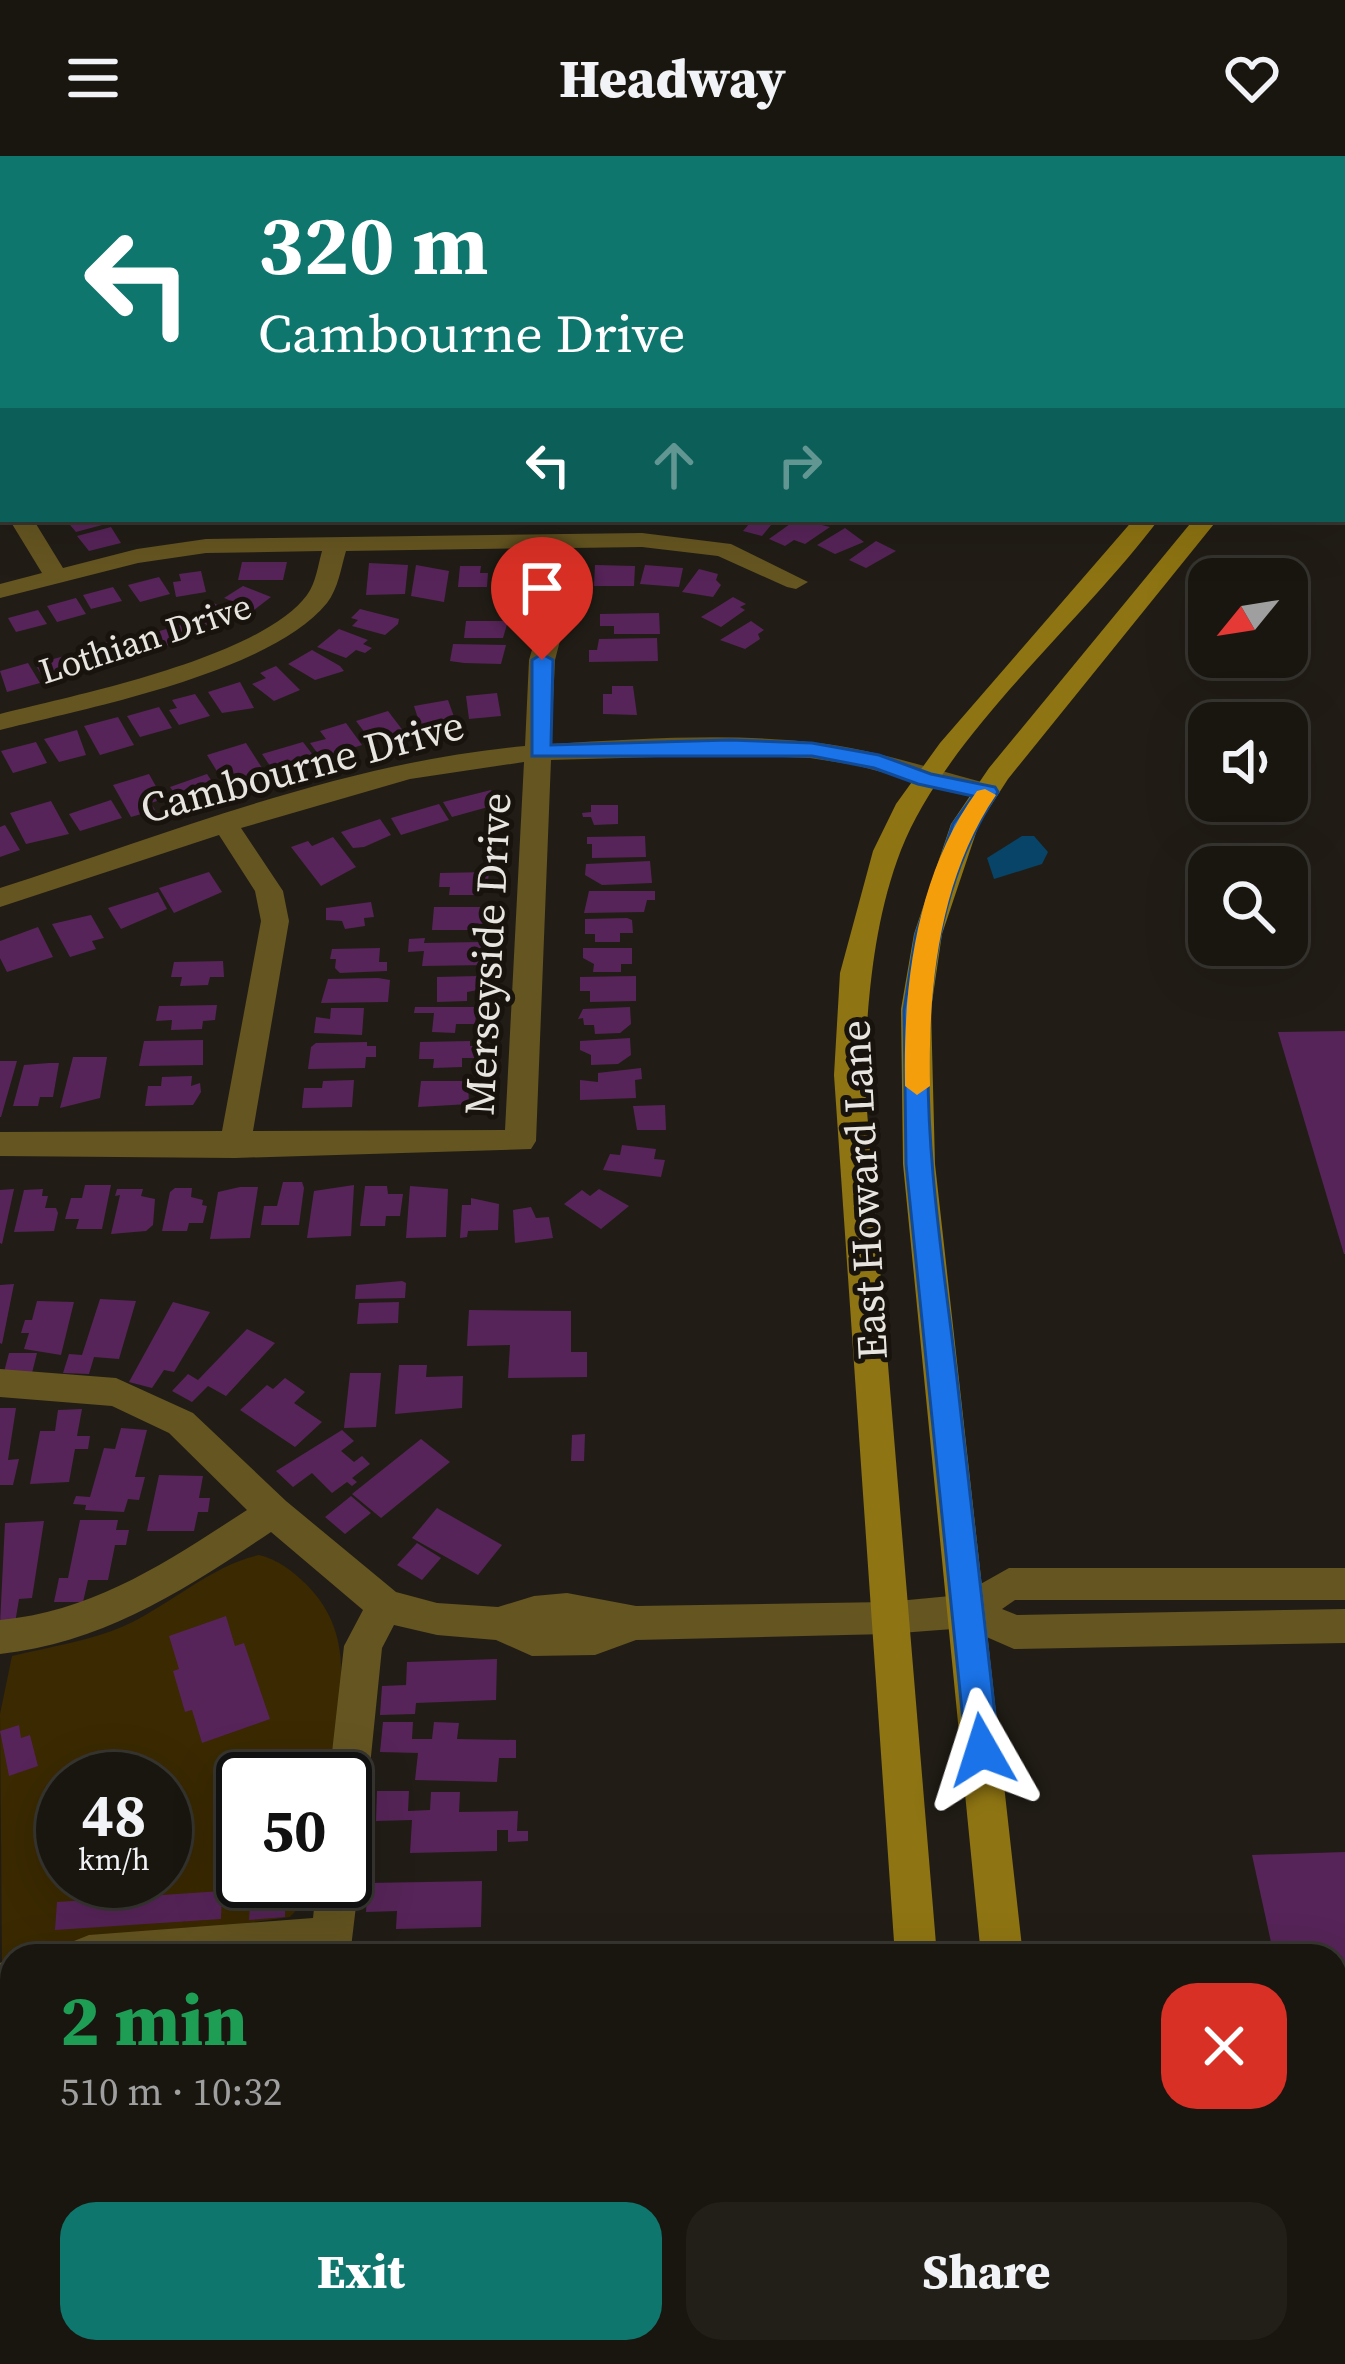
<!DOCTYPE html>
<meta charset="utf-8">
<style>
body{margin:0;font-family:"Source Serif 4",serif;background:#221f19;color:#f1f3f6;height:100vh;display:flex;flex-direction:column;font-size:45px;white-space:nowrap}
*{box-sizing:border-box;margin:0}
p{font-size:39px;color:#9f9f9f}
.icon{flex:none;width:66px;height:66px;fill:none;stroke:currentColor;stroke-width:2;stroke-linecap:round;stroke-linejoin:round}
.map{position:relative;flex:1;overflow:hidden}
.side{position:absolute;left:0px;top:1788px;width:1347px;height:420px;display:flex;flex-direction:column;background:#191610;border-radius:36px 36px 0 0;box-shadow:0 12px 48px #0002,0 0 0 3px #373530}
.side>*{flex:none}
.guide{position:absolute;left:0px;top:0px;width:1347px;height:366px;box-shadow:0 12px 48px #0002,0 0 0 3px #373530;background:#0f766e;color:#fff;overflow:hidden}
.needle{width:78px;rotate:240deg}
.buttons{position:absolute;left:1188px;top:402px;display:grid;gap:24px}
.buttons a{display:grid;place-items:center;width:120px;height:120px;border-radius:24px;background:#191610;box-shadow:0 12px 48px #0002,0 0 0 3px #373530;font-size:60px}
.speed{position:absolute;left:36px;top:1596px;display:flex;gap:24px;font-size:60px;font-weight:700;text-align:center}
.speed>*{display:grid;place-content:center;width:156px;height:156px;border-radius:50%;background:#191610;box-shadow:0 12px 48px #0002,0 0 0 3px #373530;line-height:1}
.speed small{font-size:30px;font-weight:400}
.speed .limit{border:6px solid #111;border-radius:18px;background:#fff;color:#111}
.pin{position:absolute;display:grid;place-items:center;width:102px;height:102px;color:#fff;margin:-123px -51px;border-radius:50% 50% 50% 0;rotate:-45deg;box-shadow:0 0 12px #0007}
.pin .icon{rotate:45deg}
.me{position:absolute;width:132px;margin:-66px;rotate:354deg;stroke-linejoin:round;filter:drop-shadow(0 0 9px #0008)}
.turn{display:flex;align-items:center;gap:42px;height:252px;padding:0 60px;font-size:54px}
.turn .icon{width:156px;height:156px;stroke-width:2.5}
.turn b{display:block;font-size:84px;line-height:102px}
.lanes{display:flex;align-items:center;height:114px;padding:0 60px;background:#0003;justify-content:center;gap:60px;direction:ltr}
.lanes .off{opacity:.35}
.round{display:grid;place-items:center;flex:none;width:126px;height:126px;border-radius:36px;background:#221f19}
.headline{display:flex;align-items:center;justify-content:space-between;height:204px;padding:0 60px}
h1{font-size:72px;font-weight:800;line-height:90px;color:#1e9e55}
.cta{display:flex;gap:24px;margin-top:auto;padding:24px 60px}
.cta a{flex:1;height:138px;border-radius:36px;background:#0f766e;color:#fff;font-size:48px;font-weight:800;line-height:138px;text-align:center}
.cta a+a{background:#221f19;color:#f1f3f6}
header{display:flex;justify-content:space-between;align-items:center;height:156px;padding:0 60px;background:#191610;font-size:54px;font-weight:800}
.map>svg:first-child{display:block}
.green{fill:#3a2901;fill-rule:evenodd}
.water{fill:#074467}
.building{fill:#562458}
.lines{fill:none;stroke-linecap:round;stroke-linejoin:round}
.minor{fill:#655521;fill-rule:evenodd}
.tertiary{fill:#655521;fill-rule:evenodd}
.secondary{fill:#8e7412;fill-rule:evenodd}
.route{fill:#1a73e8;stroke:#114b97;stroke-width:3}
.slow{fill:#f59e0b}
.labels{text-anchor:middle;stroke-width:10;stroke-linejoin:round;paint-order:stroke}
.far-street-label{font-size:36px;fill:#e8e5e0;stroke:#18140d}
.street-label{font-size:42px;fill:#e8e5e0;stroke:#18140d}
</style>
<header><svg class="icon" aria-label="menu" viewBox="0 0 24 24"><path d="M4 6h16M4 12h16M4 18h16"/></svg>Headway<svg class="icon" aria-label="heart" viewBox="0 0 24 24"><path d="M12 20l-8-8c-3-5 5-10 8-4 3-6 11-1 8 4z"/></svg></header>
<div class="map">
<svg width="1345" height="2208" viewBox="0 0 1345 2208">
<rect width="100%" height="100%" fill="#211d16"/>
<path class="green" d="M259,1399C279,1404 291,1414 306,1428C362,1484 337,1553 328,1623H243V1725H314L309,1741L290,1761L12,1800V1807L2,1810L0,1558L12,1500C48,1491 90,1485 124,1470C168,1450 214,1408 259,1399ZM63,1623H165V1725H63Z"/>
<polygon class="water" points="1022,680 1034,680 1048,696 1042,708 994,723 987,702"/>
<g class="building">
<polygon points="65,363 103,363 106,368 76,376"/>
<polygon points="746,363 776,363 762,380 743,375 749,368 743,366"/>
<polygon points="797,363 830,371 805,388 794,384 785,390 769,383"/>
<polygon points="111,371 121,387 89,395 77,380"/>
<polygon points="845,372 864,386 835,398 817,389"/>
<polygon points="876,385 896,395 866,412 849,404"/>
<polygon points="242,406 287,406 283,424 238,424"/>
<polygon points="369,407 408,409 405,438 366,439"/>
<polygon points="416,409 449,415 444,446 411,440"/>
<polygon points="518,409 530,412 527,440 498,440 499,410"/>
<polygon points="595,409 635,410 634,430 594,430"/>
<polygon points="645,409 683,412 679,431 640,428"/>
<polygon points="460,410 481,410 480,417 488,417 487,431 458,431"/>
<polygon points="699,413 718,418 716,424 721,429 713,441 682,436"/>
<polygon points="201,415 206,436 176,441 173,426 181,425 179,418"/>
<polygon points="159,421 170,438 140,446 128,429"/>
<polygon points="243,430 271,441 254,454 224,442"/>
<polygon points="113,431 122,445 91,453 83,439"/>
<polygon points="733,441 746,448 740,451 745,454 721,471 701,461"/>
<polygon points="76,442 86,458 57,466 47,450"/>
<polygon points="214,447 238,462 215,474 191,459"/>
<polygon points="360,453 399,463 398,468 385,479 352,470 358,464 351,462"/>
<polygon points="38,454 47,468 16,476 8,462"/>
<polygon points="659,457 660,478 614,478 614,470 600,470 600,458"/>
<polygon points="466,465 508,465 503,482 464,482"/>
<polygon points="751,465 764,474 758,478 760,483 745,493 720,484"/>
<polygon points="183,468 192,482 162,491 153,477"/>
<polygon points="339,473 368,484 363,488 372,492 365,497 356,494 346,502 317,491"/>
<polygon points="146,475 159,495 126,504 114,484"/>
<polygon points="657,482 658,505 589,506 589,494 597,494 599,483"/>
<polygon points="107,486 115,500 107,502 111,510 89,516 76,495"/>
<polygon points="453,488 506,489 501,508 464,507 450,505"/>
<polygon points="312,494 340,510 344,515 315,524 288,508"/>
<polygon points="68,499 78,517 46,526 35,508"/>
<polygon points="28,507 40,527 7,536 0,515"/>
<polygon points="276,510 300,534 274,545 252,528 266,522 260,517"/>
<polygon points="240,526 254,552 222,557 208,536"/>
<polygon points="612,530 633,530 637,559 603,558 603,538 612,538"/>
<polygon points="497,537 501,560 469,563 466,540"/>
<polygon points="195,538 210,560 179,569 169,554 177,552 172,544"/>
<polygon points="448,544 457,569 422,575 414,550"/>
<polygon points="159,551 172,572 140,581 127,560"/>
<polygon points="388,555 404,576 372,586 356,565"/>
<polygon points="118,561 134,589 100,599 84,570"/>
<polygon points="346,567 362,589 321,602 310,587 326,583 320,575"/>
<polygon points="77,574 86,599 59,606 44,583"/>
<polygon points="36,586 47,607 13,617 1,595"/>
<polygon points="303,586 316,603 274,616 262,598"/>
<polygon points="246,587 266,618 226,630 207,599"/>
<polygon points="149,618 163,643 151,647 155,654 131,661 113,629"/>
<polygon points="207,618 217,633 180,645 170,631"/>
<polygon points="491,634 499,648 452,661 443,646"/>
<polygon points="111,644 122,662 80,675 69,658"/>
<polygon points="51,645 69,678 26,688 10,657"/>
<polygon points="439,648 449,664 401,679 391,662"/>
<polygon points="591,649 618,649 618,668 594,669 591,661 583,661 582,657 591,656"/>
<polygon points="380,663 391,679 364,691 353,692 341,676"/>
<polygon points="5,669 20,694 0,701 0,671"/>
<polygon points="645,680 646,701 592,702 592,688 587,688 587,681"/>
<polygon points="333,681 356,711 321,730 291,691 308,685 312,690"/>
<polygon points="650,705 652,727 602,729 585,719 586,708"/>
<polygon points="209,716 222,736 174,757 159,732"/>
<polygon points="489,716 488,725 474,726 474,739 449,739 450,731 439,731 440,717"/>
<polygon points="589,735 655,735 655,744 647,744 644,756 584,757"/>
<polygon points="158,736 167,753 121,773 108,752"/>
<polygon points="371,746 374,761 364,762 365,770 345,773 342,765 326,764 326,752"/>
<polygon points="434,751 483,751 487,754 484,774 432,774"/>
<polygon points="91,759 104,782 92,785 96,793 70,801 52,768"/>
<polygon points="627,762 632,764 633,777 620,777 620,786 595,786 595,778 585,778 585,763"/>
<polygon points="38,771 53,801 7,816 0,802 0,785"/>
<polygon points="425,782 424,787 480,786 486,809 422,810 424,795 408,796 409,783"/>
<polygon points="380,792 379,806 387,806 387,815 340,817 335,812 336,803 330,803 332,793"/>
<polygon points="583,792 632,792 632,808 621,808 621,816 593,816 594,808 583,802"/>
<polygon points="223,805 224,821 210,821 208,829 180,830 182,821 171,821 174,806"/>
<polygon points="478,820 478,834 467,836 467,845 437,846 437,821"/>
<polygon points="636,820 636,845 590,846 590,835 580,835 580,821"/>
<polygon points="378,822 390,824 388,846 321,847 328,823"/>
<polygon points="217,849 215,864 203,865 202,873 171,874 172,864 156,865 159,850"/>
<polygon points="415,851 477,851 475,868 456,868 455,877 432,876 434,857 414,857"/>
<polygon points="630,851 631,868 620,877 595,878 594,869 584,869 583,862 578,863 583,853"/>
<polygon points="331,852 364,852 362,879 314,877 316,861 330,863"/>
<polygon points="1345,875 1345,1098 1344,1098 1278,876"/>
<polygon points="630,882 631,899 618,908 591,909 591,899 580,894 580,885"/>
<polygon points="203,884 203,909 139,910 144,885"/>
<polygon points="470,885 470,890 477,890 477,902 462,902 462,911 433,912 434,903 419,903 420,886"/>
<polygon points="367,886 367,890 376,890 376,901 366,901 365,912 308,913 311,891 316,887"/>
<polygon points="73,901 107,901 100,942 60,952"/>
<polygon points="0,905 17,905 1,961 0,961"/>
<polygon points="49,907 59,907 53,941 40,941 38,950 13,950 24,909"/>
<polygon points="641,912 642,923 635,924 636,942 580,944 580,924 598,926 598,917"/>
<polygon points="192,920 191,930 200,927 201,936 193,949 145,950 148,930 161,930 162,921"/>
<polygon points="354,924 352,951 302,952 304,932 322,932 323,925"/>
<polygon points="421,925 468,925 469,948 418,951"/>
<polygon points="665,949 666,974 637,974 633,950"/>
<polygon points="622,989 656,993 654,1003 665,1004 661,1021 603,1014 610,998 620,999"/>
<polygon points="283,1026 302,1026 304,1032 299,1069 261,1069 264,1050 277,1050"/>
<polygon points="85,1029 111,1029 102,1073 76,1073 79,1063 65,1063 71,1042 82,1042"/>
<polygon points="354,1029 351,1080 307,1082 314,1035"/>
<polygon points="365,1030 387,1030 388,1038 403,1038 400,1060 386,1060 385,1070 360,1070"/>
<polygon points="410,1030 448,1033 446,1081 406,1082"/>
<polygon points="240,1031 258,1031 250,1082 210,1083 218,1036"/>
<polygon points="175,1032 192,1032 191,1041 203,1044 202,1049 207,1050 203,1067 189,1067 187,1075 162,1075 170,1036"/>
<polygon points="14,1033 2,1088 0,1087 0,1034"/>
<polygon points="43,1033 42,1040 48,1040 45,1052 56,1052 58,1057 54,1075 14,1076 24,1034"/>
<polygon points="117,1033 143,1033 141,1040 155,1043 153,1069 146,1075 111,1078 120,1039 115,1040"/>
<polygon points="599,1033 629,1050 601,1073 564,1048 582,1034 590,1040"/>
<polygon points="471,1042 499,1048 498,1074 468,1075 467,1081 460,1082 462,1049 471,1049"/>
<polygon points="531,1051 536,1062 549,1061 553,1082 515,1087 513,1054"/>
<polygon points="402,1125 406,1127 405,1142 355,1143 356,1129"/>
<polygon points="14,1128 2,1188 0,1187 0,1129"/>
<polygon points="100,1143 136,1145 119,1203 94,1201 89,1218 63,1217 69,1198 82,1199"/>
<polygon points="37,1145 74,1146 61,1199 24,1193 29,1177 21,1177 25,1164 32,1164"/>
<polygon points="173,1146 210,1156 174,1216 164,1214 152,1232 129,1226"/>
<polygon points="399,1146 398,1167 357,1168 359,1147"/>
<polygon points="469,1154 571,1155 571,1196 587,1196 587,1221 508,1222 510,1189 467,1190"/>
<polygon points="247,1173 275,1187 226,1240 208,1230 192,1246 172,1235 188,1218 198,1224"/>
<polygon points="9,1197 37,1197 32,1217 4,1216"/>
<polygon points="399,1209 427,1209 426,1221 463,1220 462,1252 395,1258"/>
<polygon points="350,1217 381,1217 376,1271 344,1272"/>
<polygon points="285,1222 305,1236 294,1247 322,1266 295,1291 240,1254 267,1229 273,1233"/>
<polygon points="0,1252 16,1252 8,1304 19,1303 13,1329 0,1329"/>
<polygon points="82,1253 77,1280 90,1280 88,1293 75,1293 69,1326 30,1328 40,1275 55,1275 58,1254"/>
<polygon points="121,1272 147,1274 135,1321 145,1321 139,1344 128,1343 124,1356 85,1354 86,1349 73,1348 76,1340 90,1341 104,1292 115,1293"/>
<polygon points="342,1274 354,1285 341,1295 354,1306 362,1300 370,1308 352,1322 357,1326 352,1330 347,1326 332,1337 312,1317 293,1331 276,1315"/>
<polygon points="585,1278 584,1305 571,1305 572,1279"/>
<polygon points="421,1283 450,1306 381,1362 352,1338"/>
<polygon points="159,1319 203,1320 199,1342 210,1342 208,1356 198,1356 194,1375 147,1375"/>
<polygon points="351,1340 371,1357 345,1378 325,1361"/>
<polygon points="437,1352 502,1389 478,1419 412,1382"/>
<polygon points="80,1364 118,1364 116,1374 129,1374 126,1389 115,1389 108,1424 88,1424 83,1446 54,1446 59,1422 68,1422"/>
<polygon points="44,1365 32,1442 19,1443 15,1467 0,1468 5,1367"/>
<polygon points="417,1387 441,1402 422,1424 397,1409"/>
<polygon points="226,1460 235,1490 244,1487 270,1563 202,1587 192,1554 185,1556 173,1515 179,1513 169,1480"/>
<polygon points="497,1503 496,1544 416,1547 415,1558 380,1559 382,1530 406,1529 407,1506"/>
<polygon points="383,1566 413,1566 412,1583 432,1583 434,1566 459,1567 457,1583 516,1584 516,1602 499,1602 497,1626 415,1624 418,1597 380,1596"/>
<polygon points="19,1569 21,1582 30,1579 38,1610 9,1620 0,1575"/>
<polygon points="377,1635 409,1635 408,1655 430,1654 431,1636 460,1636 459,1656 518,1655 517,1675 528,1675 528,1685 508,1686 508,1674 497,1674 497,1695 410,1697 412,1664 376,1665"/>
<polygon points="1345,1696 1345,2120 1343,2120 1335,2083 1335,1800 1274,1800 1252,1699"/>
<polygon points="482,1725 481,1771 396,1773 397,1755 366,1756 368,1727"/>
<polygon points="286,1730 285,1761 249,1764 251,1732"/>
<polygon points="222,1735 221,1763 55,1774 57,1746"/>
<polygon points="179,2196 212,2196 213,2208 179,2208"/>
<polygon points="249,2196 282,2196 281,2208 248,2208"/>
<polygon points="320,2196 358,2196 357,2208 318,2208"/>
<polygon points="407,2196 447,2196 446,2208 405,2208"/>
</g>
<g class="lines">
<g class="minor">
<polygon points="0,320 3,321 3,340 0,339"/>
<path d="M9,363H33L63,412L137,393L206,383L642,377L731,388L808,426L796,433L787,431L718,400L642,391L571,392L569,450L555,504L551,588C642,583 737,576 827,588C884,596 941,616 997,630L1000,636L987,644L855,609L810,602L728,599L551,604L536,985L531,993L235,1002L0,1000V976L222,975L261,765L255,735L219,679L0,751V732C171,677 344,606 525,590L529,504L545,450L547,392L346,395C341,412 338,433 327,447C270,517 87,552 0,574V558C76,539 260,502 307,439C316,427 318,409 322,395L206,397L138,407L0,442V428L42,417ZM524,606L505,974L253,975L289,765L283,735L241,672L410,623Z"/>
<path d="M0,1213L116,1222L193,1257L286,1345L396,1436L437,1447L498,1451L534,1440L567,1437L636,1450L887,1446L961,1439L1009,1412H1345V1444H1015L1002,1453L1017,1459L1345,1453V1487L1014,1493L966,1472L887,1478L636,1484L595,1499L532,1500L496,1484L437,1479L394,1469L382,1492L365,1659L359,1672L345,1678V1623H329L344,1490L363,1454L271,1376C186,1433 104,1487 0,1498V1464C96,1455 168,1405 247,1354L169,1277L112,1250L0,1241Z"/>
<polygon points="345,1708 353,1711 359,1725 350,1800 68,1800 74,1785 89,1779 313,1762 317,1725 345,1725"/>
<polygon points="12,1802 12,1845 0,1850 0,1807"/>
<polygon points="12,2189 12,2196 69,2196 64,2208 0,2208"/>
</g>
<polygon class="tertiary" points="3,156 3,168 0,169 0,157"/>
<g class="secondary">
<polygon points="1123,0 1141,0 1142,3 1124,3"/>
<polygon points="1167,0 1185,0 1186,3 1168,3"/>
<rect x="1344" y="159" width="1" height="12"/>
<path d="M1134,363H1159C1083,465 947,578 901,694C873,767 868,843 864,919L937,1800H895L834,919L840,817L873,695L896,648L940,587Z"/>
<polygon points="1194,363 1218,363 1008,623 979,668 942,778 931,853 935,1008 1023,1800 981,1800 903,1008 901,853 914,778 951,668 989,612"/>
<rect x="914" y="2196" width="48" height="12"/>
<rect x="1015" y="2196" width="48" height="12"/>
</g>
</g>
<path class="route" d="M542,498L553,504L551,589L730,584L812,587L879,599L931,618L995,631L998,636C887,800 936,1038 957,1223C971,1347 985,1470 999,1594L994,1605L982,1609L971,1605L966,1594L906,1008L904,854L916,778L953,668L973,640L918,628L874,612L812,600H532V504Z"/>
<path class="slow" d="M985,633L996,639C939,723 928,831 930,930L917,939L905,930C903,829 916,719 977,635Z"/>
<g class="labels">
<g class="far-street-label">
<text transform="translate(145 482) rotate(-18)" y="13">Lothian Drive</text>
</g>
<g class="street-label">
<text transform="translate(302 610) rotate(-15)" y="15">Cambourne Drive</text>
<text transform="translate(487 798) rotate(-87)" y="15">Merseyside Drive</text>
<text transform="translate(863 1034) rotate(-93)" y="15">East Howard Lane</text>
</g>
</g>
</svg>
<div class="buttons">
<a><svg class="needle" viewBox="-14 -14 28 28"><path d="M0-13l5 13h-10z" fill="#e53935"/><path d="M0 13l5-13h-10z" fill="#9f9f9f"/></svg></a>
<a><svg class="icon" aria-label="sound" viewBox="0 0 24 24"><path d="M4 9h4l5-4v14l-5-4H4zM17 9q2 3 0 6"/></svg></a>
<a><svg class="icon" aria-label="search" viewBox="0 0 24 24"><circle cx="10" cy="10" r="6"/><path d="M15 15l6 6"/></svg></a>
</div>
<div class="speed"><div>48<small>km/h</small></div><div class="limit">50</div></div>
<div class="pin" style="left:542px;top:504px;background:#d93025"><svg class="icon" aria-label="arrive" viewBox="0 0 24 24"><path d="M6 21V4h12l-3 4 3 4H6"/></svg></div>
<svg class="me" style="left:982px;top:1594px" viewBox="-20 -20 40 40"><path d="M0-17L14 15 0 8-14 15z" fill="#1a73e8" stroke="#fff" stroke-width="4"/></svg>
<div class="guide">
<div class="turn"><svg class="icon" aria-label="left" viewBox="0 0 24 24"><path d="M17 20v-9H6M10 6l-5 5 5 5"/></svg><div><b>320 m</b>Cambourne Drive</div></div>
<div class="lanes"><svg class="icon" aria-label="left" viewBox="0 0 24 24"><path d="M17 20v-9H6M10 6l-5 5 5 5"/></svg><svg class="icon off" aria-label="ahead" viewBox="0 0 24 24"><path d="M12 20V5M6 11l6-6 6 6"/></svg><svg class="icon off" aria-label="right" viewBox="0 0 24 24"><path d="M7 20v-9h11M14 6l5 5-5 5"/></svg></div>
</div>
<section class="side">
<div class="headline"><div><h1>2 min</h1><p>510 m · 10:32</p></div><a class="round" style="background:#d93025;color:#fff"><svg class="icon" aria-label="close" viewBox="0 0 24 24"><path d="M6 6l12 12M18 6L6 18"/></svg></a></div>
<div class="cta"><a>Exit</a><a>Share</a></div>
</section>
</div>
